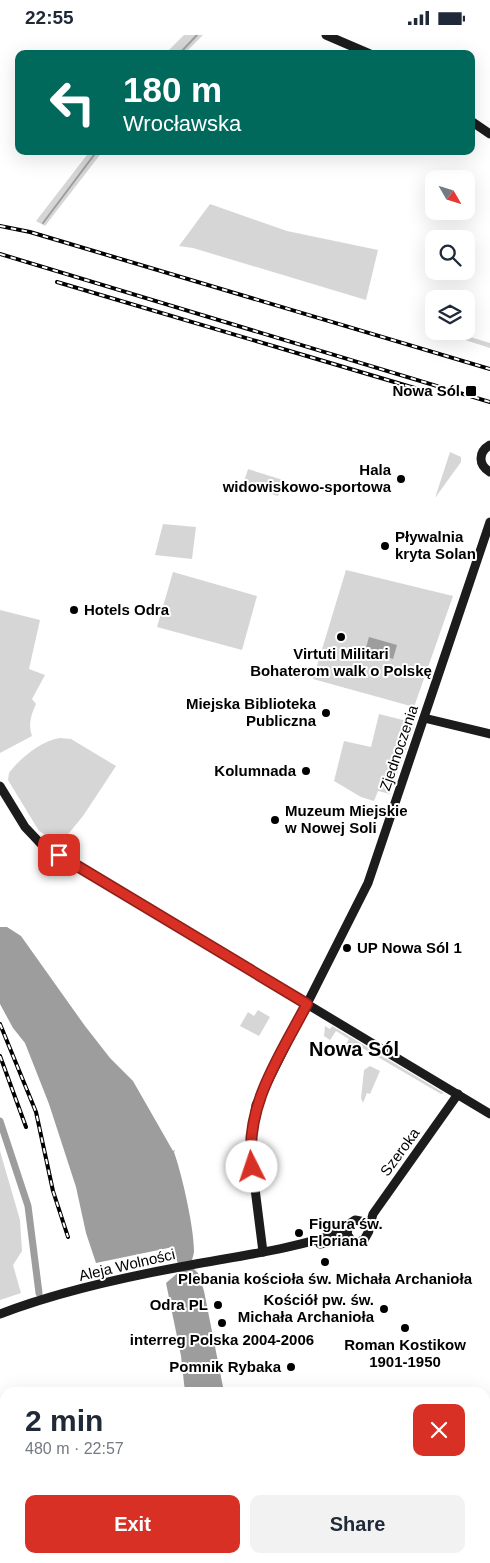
<!DOCTYPE html>
<meta charset="utf-8">
<style>
body{margin:0;font-family:Helvetica,sans-serif;background:#f2f2f3;color:#1f2937;height:100vh;display:flex;flex-direction:column;font-size:19px;white-space:nowrap}
*{box-sizing:border-box;margin:0}
p{font-size:16px;color:#747a83}
.icon{flex:none;width:28px;height:28px;fill:none;stroke:currentColor;stroke-width:2;stroke-linecap:round;stroke-linejoin:round}
.map{position:relative;flex:1;overflow:hidden}
.side{position:absolute;left:0px;top:1352px;width:490px;height:176px;display:flex;flex-direction:column;background:#fff;border-radius:15px 15px 0 0;box-shadow:0 5px 20px #0002}
.side>*{flex:none}
.guide{position:absolute;left:15px;top:15px;width:460px;height:105px;border-radius:10px;box-shadow:0 5px 20px #0002;background:#00695c;color:#fff;overflow:hidden}
.needle{width:32px;rotate:129deg}
.controls{position:absolute;left:425px;top:135px;display:grid;gap:10px}
.controls a{display:grid;place-items:center;width:50px;height:50px;border-radius:10px;background:#fff;box-shadow:0 5px 20px #0002;font-size:25px}
.pin{position:absolute;display:grid;place-items:center;width:42px;height:42px;color:#fff;margin:-21px;border-radius:10px;box-shadow:0 2px 8px #0006}
.me{position:absolute;width:55px;margin:-28px;rotate:356deg;stroke-linejoin:round;filter:drop-shadow(0 0 4px #0008)}
.turn{display:flex;align-items:center;gap:18px;height:105px;padding:0 25px;font-size:22px}
.turn .icon{width:65px;height:65px;stroke-width:2.5}
.turn b{display:block;font-size:35px;line-height:42px}
.round{display:grid;place-items:center;flex:none;width:52px;height:52px;border-radius:10px;background:#f2f2f3}
.head{display:flex;align-items:center;justify-content:space-between;height:85px;padding:0 25px}
h1{font-size:30px;font-weight:700;line-height:38px}
.primary-button{display:flex;gap:10px;margin-top:auto;padding:10px 25px}
.primary-button a{flex:1;height:58px;border-radius:10px;background:#d93025;color:#fff;font-size:20px;font-weight:700;line-height:58px;text-align:center}
.primary-button a+a{background:#f2f2f3;color:#1f2937}
.status{display:flex;justify-content:space-between;align-items:center;height:35px;padding:0 25px;background:#fff;direction:ltr}
.status svg{height:14px;fill:currentColor}
.map>svg:first-child{display:block}
.green{fill:#d6d6d6}
.water{fill:#9d9d9d}
.lines{fill:none;stroke-linecap:round;stroke-linejoin:round}
.stream{stroke:#9d9d9d;stroke-width:2}
.canal{stroke:#9d9d9d;stroke-width:7}
.secondary{stroke:#1c1c1c;stroke-width:9}
.rail-casing{stroke:#000;stroke-width:4}
.rail{stroke:#fff;stroke-width:2;stroke-dasharray:5.5;stroke-linecap:butt}
.route-casing{stroke:#8d1f18;stroke-width:12}
.route{stroke:#d93025;stroke-width:9}
.poi-dot{fill:#000;stroke:#fff;stroke-width:2}
.labels{text-anchor:middle;stroke-width:4;stroke-linejoin:round;paint-order:stroke}
.poi-label{font-size:15px;font-weight:bold;fill:#000;stroke:#fff;text-anchor:end}
.street-label{font-size:15px;fill:#000;stroke:#fff}
.district-label{font-size:20px;font-weight:bold;fill:#000;stroke:#fff}
</style>
<div class="status"><b>22:55</b><svg viewBox="0 0 49 12"><path d="M0 12V9h3v3zM5 12V6h3v6zM10 12V3h3v9zM15 12V0h3v12zM26 1h20v11H26zM47 4h2v5h-2z"/></svg></div>
<div class="map">
<svg width="490" height="1528" viewBox="0 0 490 1528">
<rect width="100%" height="100%" fill="#fff"/>
<g class="green">
<polygon points="184,0 203,0 184,19 165,19"/>
<polygon points="90,116 103,116 45,191 36,186"/>
<polygon points="210,169 287,196 378,215 366,265 193,213 179,211"/>
<polygon points="437,296 451,296 490,308 490,313"/>
<polygon points="450,417 461,422 461,427 435,463"/>
<polygon points="248,434 283,445 278,461 243,450"/>
<polygon points="163,489 196,492 192,524 155,520"/>
<polygon points="346,535 453,561 414,672 313,644"/>
<polygon points="173,537 257,561 242,615 157,592"/>
<path d="M0,575L40,585L29,634L45,640L32,664L36,669C31,680 28,689 32,701L0,718Z"/>
<polygon points="379,679 415,688 390,759 378,756 374,766 361,762 334,746 344,706 371,712"/>
<path d="M60,703L71,704L116,731L83,781L60,809L39,796L8,745L9,738C20,723 41,706 60,703Z"/>
<polygon points="258,975 270,982 259,1001 240,991 248,977 254,981"/>
<polygon points="325,991 330,994 332,991 444,1058 441,1059 354,1008 349,1016 344,1013 349,1004 336,996 330,1005 324,1001"/>
<polygon points="370,1031 380,1036 370,1059 367,1058 363,1068 361,1063 364,1035"/>
<polygon points="0,1116 20,1185 22,1216 13,1230 21,1258 0,1265"/>
<polygon points="0,1393 5,1395 5,1520 0,1518"/>
<polygon points="269,1524 319,1524 320,1528 276,1528 275,1524"/>
</g>
<g class="water">
<polygon points="369,602 397,610 393,624 365,616"/>
<path d="M0,892H7L21,901L85,991L110,1023L133,1046L173,1116L175,1115L174,1117C182,1140 194,1192 194,1216C194,1221 191,1225 191,1231L198,1238L204,1256L224,1357H185L181,1321L166,1248L180,1236L173,1212L96,1228L86,1198L76,1152L49,1069L25,1008L13,993L0,969Z"/>
<polygon points="0,1518 5,1520 5,1524 81,1524 77,1528 0,1528"/>
<polygon points="166,1524 209,1524 207,1528 162,1528"/>
</g>
<g class="lines">
<g class="stream">
<polyline points="179,19 197,0"/>
<polyline points="43,188 97,116"/>
</g>
<polyline class="canal" points="0,1086 28,1171 39,1258"/>
<g class="secondary">
<polyline points="326,0 370,19"/>
<polyline points="471,86 490,99"/>
<path d="M490,410C478,417 478,430 490,437"/>
<polyline points="424,683 490,699"/>
<polyline points="0,751 25,792 42,810 490,1079"/>
<polyline points="369,1193 373,1179 458,1059"/>
<polyline points="320,1209 345,1204 357,1207 364,1205 369,1196 365,1187 355,1185 349,1189 347,1199 351,1205"/>
<polyline points="263,1217 250,1114 256,1070 368,848 490,487"/>
<path d="M0,1279C57,1257 120,1243 180,1232C236,1221 293,1215 347,1195"/>
</g>
<defs>
<g id="rail">
<polyline points="0,191 30,197 490,334"/>
<polyline points="0,219 490,367"/>
<polyline points="57,247 418,354"/>
<polyline points="0,989 36,1077 53,1156 68,1202"/>
<polyline points="0,1021 26,1092"/>
</g>
</defs>
<use href="#rail" class="rail-casing"/>
<use href="#rail" class="rail"/>
</g>
<g class="lines">
<defs>
<path id="route" d="M59,820L307,969C280,1021 244,1071 252,1132"/>
</defs>
<use href="#route" class="route-casing"/>
<use href="#route" class="route"/>
</g>
<g class="poi-dot">
<rect x="465" y="350" width="12" height="12" rx="2.5"/>
<circle cx="401" cy="444" r="5"/>
<circle cx="385" cy="511" r="5"/>
<circle cx="74" cy="575" r="5"/>
<circle cx="341" cy="602" r="5"/>
<circle cx="326" cy="678" r="5"/>
<circle cx="306" cy="736" r="5"/>
<circle cx="275" cy="785" r="5"/>
<circle cx="347" cy="913" r="5"/>
<circle cx="299" cy="1198" r="5"/>
<circle cx="325" cy="1227" r="5"/>
<circle cx="218" cy="1270" r="5"/>
<circle cx="384" cy="1274" r="5"/>
<circle cx="222" cy="1288" r="5"/>
<circle cx="405" cy="1293" r="5"/>
<circle cx="291" cy="1332" r="5"/>
</g>
<g class="labels">
<g class="poi-label">
<text x="460" y="361">Nowa Sól</text>
<text x="391" y="440">Hala<tspan x="391" dy="17">widowiskowo-sportowa</tspan></text>
<text x="395" y="507" text-anchor="start">Pływalnia<tspan x="395" dy="17">kryta Solan</tspan></text>
<text x="84" y="580" text-anchor="start">Hotels Odra</text>
<text x="341" y="624" text-anchor="middle">Virtuti Militari<tspan x="341" dy="17">Bohaterom walk o Polskę</tspan></text>
<text x="316" y="674">Miejska Biblioteka<tspan x="316" dy="17">Publiczna</tspan></text>
<text x="296" y="741">Kolumnada</text>
<text x="285" y="781" text-anchor="start">Muzeum Miejskie<tspan x="285" dy="17">w Nowej Soli</tspan></text>
<text x="357" y="918" text-anchor="start">UP Nowa Sól 1</text>
<text x="309" y="1194" text-anchor="start">Figura św.<tspan x="309" dy="17">Floriana</tspan></text>
<text x="325" y="1249" text-anchor="middle">Plebania kościoła św. Michała Archanioła</text>
<text x="374" y="1270">Kościół pw. św.<tspan x="374" dy="17">Michała Archanioła</tspan></text>
<text x="208" y="1275">Odra PL</text>
<text x="222" y="1310" text-anchor="middle">interreg Polska 2004-2006</text>
<text x="405" y="1315" text-anchor="middle">Roman Kostikow<tspan x="405" dy="17">1901-1950</tspan></text>
<text x="281" y="1337">Pomnik Rybaka</text>
</g>
<g class="street-label">
<text transform="translate(399 713) rotate(-71)" y="5">Zjednoczenia</text>
<text transform="translate(400 1117) rotate(-54)" y="5">Szeroka</text>
<text transform="translate(127 1230) rotate(-13)" y="5">Aleja Wolności</text>
</g>
<g class="district-label">
<text x="354" y="1021">Nowa Sól</text>
</g>
</g>
</svg>
<div class="controls">
<a><svg class="needle" viewBox="-14 -14 28 28"><path d="M0-13l5 13h-10z" fill="#e53935"/><path d="M0 13l5-13h-10z" fill="#747a83"/></svg></a>
<a><svg class="icon" aria-label="search" viewBox="0 0 24 24"><circle cx="10" cy="10" r="6"/><path d="M15 15l6 6"/></svg></a>
<a><svg class="icon" aria-label="layers" viewBox="0 0 24 24"><path d="M12 4l9 5-9 5-9-5zM3 14l9 5 9-5"/></svg></a>
</div>
<div class="pin" style="left:59px;top:820px;background:#d93025"><svg class="icon" aria-label="arrive" viewBox="0 0 24 24"><path d="M6 21V4h12l-3 4 3 4H6"/></svg></div>
<svg class="me" style="left:252px;top:1132px" viewBox="-20 -20 40 40"><circle r="19" fill="#fff"/><path d="M0-13L10 11 0 6-10 11z" fill="#d93025"/></svg>
<div class="guide">
<div class="turn"><svg class="icon" aria-label="left" viewBox="0 0 24 24"><path d="M17 20v-9H6M10 6l-5 5 5 5"/></svg><div><b>180 m</b>Wrocławska</div></div>
</div>
<section class="side">
<div class="head"><div><h1>2 min</h1><p>480 m · 22:57</p></div><a class="round" style="background:#d93025;color:#fff"><svg class="icon" aria-label="close" viewBox="0 0 24 24"><path d="M6 6l12 12M18 6L6 18"/></svg></a></div>
<div class="primary-button"><a>Exit</a><a>Share</a></div>
</section>
</div>
